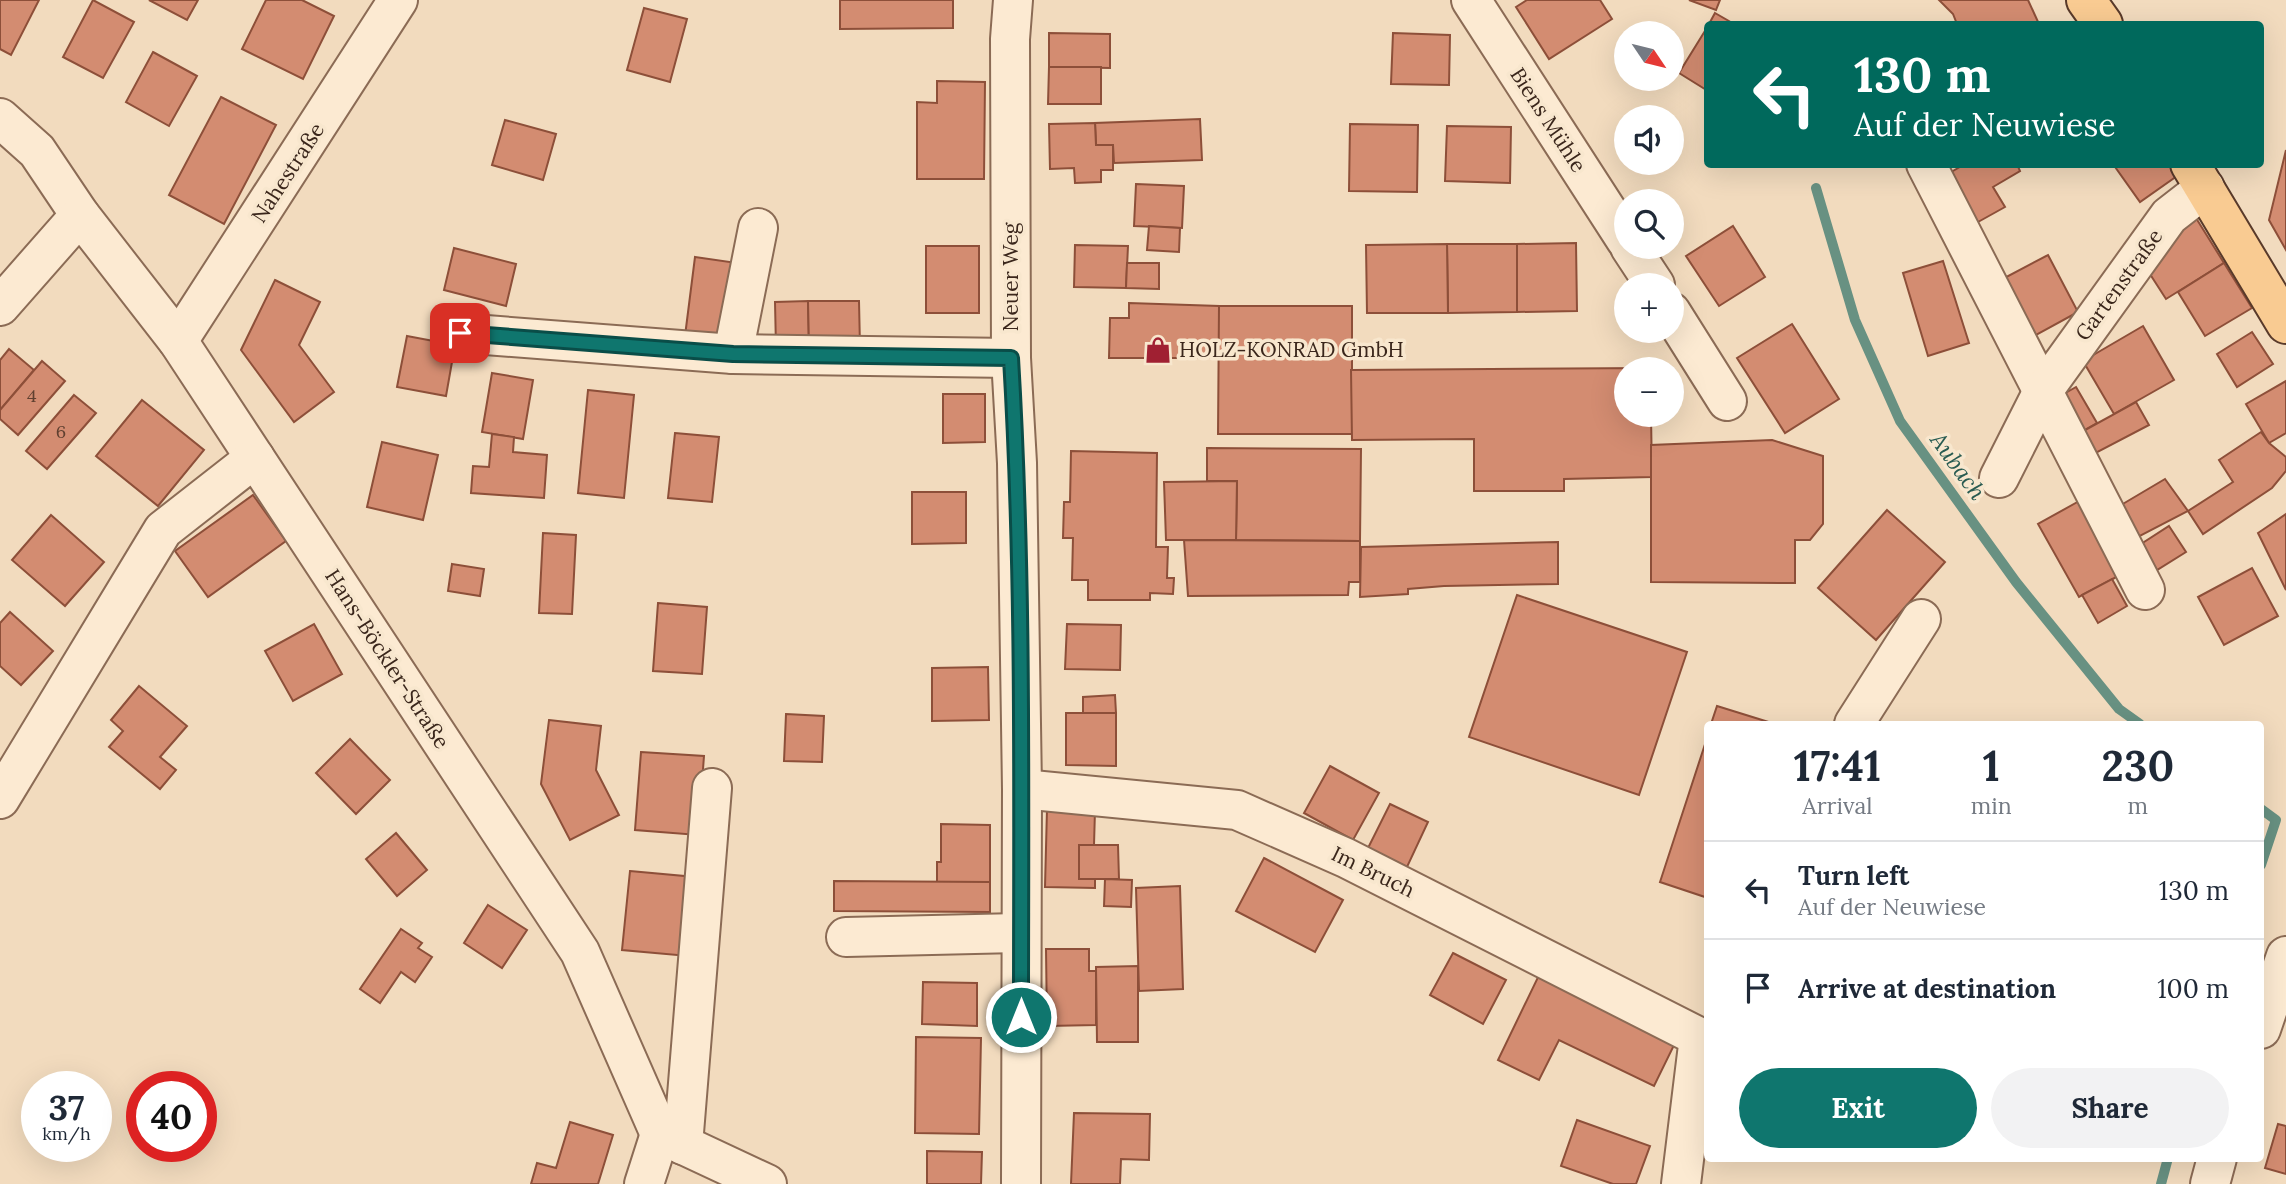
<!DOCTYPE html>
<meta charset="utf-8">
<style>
body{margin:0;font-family:Lora,serif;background:#f2f2f3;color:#1f2937;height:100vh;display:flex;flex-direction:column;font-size:26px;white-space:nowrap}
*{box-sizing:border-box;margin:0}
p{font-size:23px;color:#747a83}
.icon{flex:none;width:38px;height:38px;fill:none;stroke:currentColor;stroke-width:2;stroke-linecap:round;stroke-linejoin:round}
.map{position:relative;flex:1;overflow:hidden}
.side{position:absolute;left:1704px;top:721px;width:560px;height:441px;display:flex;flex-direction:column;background:#fff;border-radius:7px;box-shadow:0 7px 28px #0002}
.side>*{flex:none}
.guide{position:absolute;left:1704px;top:21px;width:560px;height:147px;border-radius:7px;box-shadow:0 7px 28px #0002;background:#00695c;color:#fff;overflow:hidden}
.needle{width:46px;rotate:125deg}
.buttons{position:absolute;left:1614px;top:21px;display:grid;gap:14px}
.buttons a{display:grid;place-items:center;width:70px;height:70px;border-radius:50%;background:#fff;box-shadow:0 7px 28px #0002;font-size:35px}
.speed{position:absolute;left:21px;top:1071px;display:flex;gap:14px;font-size:35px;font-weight:700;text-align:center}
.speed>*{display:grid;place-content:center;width:91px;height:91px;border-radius:50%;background:#fff;box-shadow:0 7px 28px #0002;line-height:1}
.speed small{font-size:18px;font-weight:400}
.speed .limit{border:10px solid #d22;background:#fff;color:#111}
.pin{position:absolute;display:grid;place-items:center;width:60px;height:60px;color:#fff;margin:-30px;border-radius:14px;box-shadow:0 4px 10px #0006}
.me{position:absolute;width:77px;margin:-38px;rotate:0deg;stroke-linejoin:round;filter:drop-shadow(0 0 5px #0008)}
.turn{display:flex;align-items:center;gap:24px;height:147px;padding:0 35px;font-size:32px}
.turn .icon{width:91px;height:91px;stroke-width:2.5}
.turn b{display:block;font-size:49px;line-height:60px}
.eta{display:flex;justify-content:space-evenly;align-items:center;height:119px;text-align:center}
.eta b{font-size:42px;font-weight:800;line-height:49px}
.primary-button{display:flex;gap:14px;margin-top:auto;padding:14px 35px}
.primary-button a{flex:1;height:80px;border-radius:42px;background:#0f766e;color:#fff;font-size:28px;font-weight:800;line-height:80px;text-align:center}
.primary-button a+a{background:#f2f2f3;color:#1f2937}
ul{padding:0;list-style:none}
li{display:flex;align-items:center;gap:21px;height:98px;padding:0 35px;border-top:2px solid #e0e1e3}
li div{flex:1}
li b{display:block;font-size:26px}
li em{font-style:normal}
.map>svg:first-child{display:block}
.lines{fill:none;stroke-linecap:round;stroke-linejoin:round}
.stream{stroke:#689182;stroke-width:10}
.building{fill:#d38c71;stroke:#8d4f39;stroke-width:2}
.minor-casing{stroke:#8b6b55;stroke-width:42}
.major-casing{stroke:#593a2a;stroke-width:42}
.minor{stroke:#fcead2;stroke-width:38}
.major{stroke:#f9cb92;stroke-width:38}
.route-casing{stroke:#0a4d48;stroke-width:18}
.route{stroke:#0f766e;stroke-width:12}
.labels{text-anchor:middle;stroke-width:7;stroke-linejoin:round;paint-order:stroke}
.number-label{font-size:18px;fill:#604030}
.street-label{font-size:21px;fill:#3a261b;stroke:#f8e7ce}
.poi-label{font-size:21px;fill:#3a261b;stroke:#f8e7ce;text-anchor:start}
.water-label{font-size:23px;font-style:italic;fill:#295b51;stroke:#f8e7ce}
</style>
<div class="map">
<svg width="2286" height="1184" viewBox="0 0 2286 1184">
<rect width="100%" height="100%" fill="#f2dbbe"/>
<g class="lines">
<g class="stream">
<polyline points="1816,188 1855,320 1900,421 2016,582 2119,709 2140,724"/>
<polyline points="2261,809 2276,820 2261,865"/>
<polyline points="2161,1184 2168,1158"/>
</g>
</g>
<g class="building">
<polygon points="0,0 39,0 11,55 0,49"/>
<polygon points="93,0 134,22 103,78 63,57"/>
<polygon points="149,0 198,0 187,20"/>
<polygon points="266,0 302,0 334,16 303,79 242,49"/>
<polygon points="840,0 953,0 953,28 840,29"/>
<polygon points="1527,0 1600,0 1612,19 1549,59 1516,7"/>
<polygon points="1689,0 1720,0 1716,10"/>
<polygon points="1939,0 2028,0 2039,24 1957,24 1953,14"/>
<polygon points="644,8 687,19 670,82 627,70"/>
<polygon points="1715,13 1734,24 1709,24"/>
<polygon points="1708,26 1708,91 1679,73"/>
<polygon points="1049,33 1110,34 1110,68 1049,67"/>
<polygon points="1393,33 1450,35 1449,85 1391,84"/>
<polygon points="153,52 197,76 169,126 126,102"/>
<polygon points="1049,67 1101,67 1101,104 1048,104"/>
<polygon points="937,81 985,82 984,179 917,179 917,102 937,103"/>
<polygon points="221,97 276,125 224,224 169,195"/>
<polygon points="1200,119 1202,160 1114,163 1113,145 1096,145 1095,123"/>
<polygon points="505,120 556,134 543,180 492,165"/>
<polygon points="1095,123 1096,145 1113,145 1113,170 1101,170 1101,182 1075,183 1074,168 1050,169 1049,124"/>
<polygon points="1350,124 1418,125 1417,192 1349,191"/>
<polygon points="1447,126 1511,127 1510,183 1445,181"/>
<polygon points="2286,150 2286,250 2269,220"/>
<polygon points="1965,164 2017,164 2020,171 1993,187 2005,207 1969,227 1941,178"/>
<polygon points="2113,164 2169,164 2177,176 2140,202"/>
<polygon points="1136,184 1184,186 1182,228 1134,226"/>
<polygon points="2196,218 2224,263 2166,299 2148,271 2179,229"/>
<polygon points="1149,226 1180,228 1179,252 1147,250"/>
<polygon points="1733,226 1765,277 1719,306 1686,256"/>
<polygon points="1576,243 1577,311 1517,312 1517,244"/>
<polygon points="1447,244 1517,244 1517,312 1448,313"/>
<polygon points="1447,244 1448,313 1367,313 1366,245"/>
<polygon points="1075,245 1128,246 1126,288 1074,287"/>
<rect x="926" y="246" width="53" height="67"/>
<polygon points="454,248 516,264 506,306 444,290"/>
<polygon points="2048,255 2078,312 2025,341 1995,283"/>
<polygon points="695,257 737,263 726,341 685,336"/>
<polygon points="1943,261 1969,343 1928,356 1903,273"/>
<polygon points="1127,263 1159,263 1159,289 1126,288"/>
<polygon points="2224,263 2252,308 2205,336 2178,292"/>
<polygon points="275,280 320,302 299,345 334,392 294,422 241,350"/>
<polygon points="808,301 809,347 776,348 775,302"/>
<polygon points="808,301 859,301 860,347 809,347"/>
<polygon points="1129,303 1219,306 1219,358 1109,358 1110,318 1129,318"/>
<polygon points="1219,306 1352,306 1352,434 1218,434"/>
<polygon points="1792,324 1839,399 1785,433 1737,358"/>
<polygon points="2143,326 2174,380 2114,414 2083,361"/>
<polygon points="2252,332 2273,364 2237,387 2217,354"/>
<polygon points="407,336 455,345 446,396 397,387"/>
<polygon points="9,349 34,370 0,410 0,360"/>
<polygon points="42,361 65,381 18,435 0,419 0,410"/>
<polygon points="1650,368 1626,369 1626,415 1651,415 1652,477 1564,479 1564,491 1474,491 1474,439 1352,440 1351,370"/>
<polygon points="492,373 533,380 523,439 482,432"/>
<polygon points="2286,381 2286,433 2269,443 2246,404"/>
<polygon points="2076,387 2097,423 2076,435 2055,399"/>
<polygon points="588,390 634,395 624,498 578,493"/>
<polygon points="943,394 985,394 985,442 943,443"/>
<polygon points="74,395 96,413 47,469 26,451"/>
<polygon points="142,400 204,450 158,506 96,456"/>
<polygon points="2136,402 2149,425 2088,457 2076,435"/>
<polygon points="2261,432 2269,443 2286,457 2286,471 2272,488 2203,534 2188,511 2233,482 2219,460"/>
<polygon points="675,433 719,437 712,502 668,498"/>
<polygon points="492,434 514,437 513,452 547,455 544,498 471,493 473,466 489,467"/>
<polygon points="1772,440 1823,456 1823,524 1810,540 1795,540 1795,583 1651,582 1651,445"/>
<polygon points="382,442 438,455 423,520 367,507"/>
<polygon points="1207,448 1361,449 1360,541 1236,540 1237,481 1207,481"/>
<polygon points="1071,451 1157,453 1156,547 1168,547 1167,578 1174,578 1173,594 1150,593 1150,600 1088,600 1088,580 1072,580 1073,538 1063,538 1064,502 1070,502"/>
<polygon points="2165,479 2188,511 2134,539 2116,508"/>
<polygon points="1237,481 1236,540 1166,540 1164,482"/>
<polygon points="912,492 966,492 966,543 912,544"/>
<polygon points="253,495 286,541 208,597 175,551"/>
<polygon points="2081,500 2122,574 2079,597 2038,524"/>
<polygon points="1887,510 1945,562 1876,640 1818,588"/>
<polygon points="2286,514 2286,590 2258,533"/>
<polygon points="51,515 104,562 65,606 12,560"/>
<polygon points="2169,526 2186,552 2157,570 2141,544"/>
<polygon points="543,533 576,535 572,614 539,613"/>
<polygon points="1184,540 1360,541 1360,582 1349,582 1348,595 1188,596"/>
<polygon points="1558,542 1558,584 1444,586 1408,589 1408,594 1360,597 1361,547"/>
<polygon points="452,564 484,569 480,596 448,591"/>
<polygon points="2252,568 2278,616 2224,645 2198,597"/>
<polygon points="2112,579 2127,606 2098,623 2082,595"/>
<polygon points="1517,595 1687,652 1639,795 1469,737"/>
<polygon points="658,603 707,607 702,674 653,671"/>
<polygon points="10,612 53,651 21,685 0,666 0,623"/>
<polygon points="314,624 342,674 293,701 265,651"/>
<polygon points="1067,624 1121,625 1120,670 1065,669"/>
<polygon points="988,667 989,720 932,721 932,668"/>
<polygon points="139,686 187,726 160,757 176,770 160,789 109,747 123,731 111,720"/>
<polygon points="1115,695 1116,713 1083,714 1083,697"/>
<polygon points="1717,706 1775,724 1711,724"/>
<polygon points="1066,713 1116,713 1116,766 1066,765"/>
<polygon points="786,714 824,716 822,762 784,761"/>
<polygon points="549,720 601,726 596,770 619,815 570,840 541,784"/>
<polygon points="1708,735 1708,898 1660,882"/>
<polygon points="350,739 390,780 356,814 316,773"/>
<polygon points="641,752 704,756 698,835 635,830"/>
<polygon points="1330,766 1379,793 1353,840 1304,813"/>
<polygon points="1390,804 1428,822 1407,867 1368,848"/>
<polygon points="1047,809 1095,810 1094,845 1079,845 1079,879 1095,879 1095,888 1045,887"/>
<polygon points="941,824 990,825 990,882 937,882 937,862 941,862"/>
<polygon points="396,833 427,870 397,896 366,859"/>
<polygon points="1079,845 1118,845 1119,879 1079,879"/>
<polygon points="1264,858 1343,900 1315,952 1236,911"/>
<polygon points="630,871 695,877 688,956 622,950"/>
<polygon points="1105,879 1132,880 1131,907 1104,906"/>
<polygon points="834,881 990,882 990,912 834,911"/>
<polygon points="1180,886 1183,989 1139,991 1136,888"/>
<polygon points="488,905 527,930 502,968 464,943"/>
<polygon points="401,929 422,943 418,948 432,957 415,982 401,972 380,1003 360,989"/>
<polygon points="1046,949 1089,949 1089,971 1096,971 1096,1025 1047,1026"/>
<polygon points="1453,953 1506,980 1483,1024 1430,995"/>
<polygon points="1138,966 1138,1042 1097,1042 1096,967"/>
<polygon points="1541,971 1678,1037 1654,1086 1559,1040 1539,1080 1498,1060"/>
<polygon points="923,982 977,983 977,1026 922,1024"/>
<polygon points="916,1037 981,1038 979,1134 915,1133"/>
<polygon points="1074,1113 1150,1114 1149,1160 1121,1159 1120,1184 1071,1184"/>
<polygon points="1577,1120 1650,1146 1636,1184 1613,1184 1561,1166"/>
<polygon points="570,1122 613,1135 598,1184 531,1184 537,1163 556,1168"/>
<polygon points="2278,1124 2286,1126 2286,1174 2265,1168"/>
<polygon points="927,1151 982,1152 981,1184 927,1184"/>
</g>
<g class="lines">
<defs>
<g id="minor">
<polyline points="1013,0 1010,39 1011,358 1017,463 1022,789 1021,1184"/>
<polyline points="1471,0 1626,240"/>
<polyline points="0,118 37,151 80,215 178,341 580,952 660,1134 767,1184"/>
<polyline points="1926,164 2145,590"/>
<polyline points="1630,247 1655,285"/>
<polyline points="0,306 80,215"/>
<polyline points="1671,312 1727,401"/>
<polyline points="460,333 733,354 1011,358"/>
<polyline points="178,341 398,0"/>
<polyline points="733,354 758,228"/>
<polyline points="1999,478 2043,391 2169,216 2205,188"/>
<polyline points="1854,724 1921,619"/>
<polyline points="1022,789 1237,810 1346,858 1699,1037 1681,1184"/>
<polyline points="0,799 163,530 255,458"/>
<polyline points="846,937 1021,933"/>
<polyline points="2261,1029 2286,956"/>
<polyline points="683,1145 712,788"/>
<polyline points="644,1184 660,1134"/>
<polyline points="2210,1184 2217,1158"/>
</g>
<g id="major">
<polyline points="2086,0 2103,24"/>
<polyline points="2190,164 2286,324"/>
</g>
</defs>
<use href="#minor" class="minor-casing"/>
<use href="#major" class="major-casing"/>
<use href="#minor" class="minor"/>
<use href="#major" class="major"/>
</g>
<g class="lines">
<defs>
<path id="route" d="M460,333L733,354L1011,358C1024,577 1021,797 1021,1017"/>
</defs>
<use href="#route" class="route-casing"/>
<use href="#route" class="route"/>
</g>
<defs>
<symbol id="shop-bare" viewBox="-9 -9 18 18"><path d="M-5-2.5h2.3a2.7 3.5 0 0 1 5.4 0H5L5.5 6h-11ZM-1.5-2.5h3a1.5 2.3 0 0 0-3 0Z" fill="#a02032" stroke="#f8e7ce" stroke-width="2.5" paint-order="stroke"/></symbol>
</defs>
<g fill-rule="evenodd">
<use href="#shop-bare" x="1139" y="331" width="38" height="38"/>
</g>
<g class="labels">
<g class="number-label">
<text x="32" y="402">4</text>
<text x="61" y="438">6</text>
</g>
<g class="street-label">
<text transform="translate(1548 120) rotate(57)" y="7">Biens Mühle</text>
<text transform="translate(288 173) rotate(-57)" y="7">Nahestraße</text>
<text transform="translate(1011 277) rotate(-90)" y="7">Neuer Weg</text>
<text transform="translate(2119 285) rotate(-54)" y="7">Gartenstraße</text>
<text transform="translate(387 659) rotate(57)" y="7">Hans-Böckler-Straße</text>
<text transform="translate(1373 872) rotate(26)" y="7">Im Bruch</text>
</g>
<g class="poi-label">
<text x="1179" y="357">HOLZ-KONRAD GmbH</text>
</g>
<g class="water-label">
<text transform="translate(1958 466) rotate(54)" y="8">Aubach</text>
</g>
</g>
</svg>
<div class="buttons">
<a><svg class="needle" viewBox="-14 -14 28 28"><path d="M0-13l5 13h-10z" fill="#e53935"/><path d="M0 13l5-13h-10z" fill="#747a83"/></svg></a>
<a><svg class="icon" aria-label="sound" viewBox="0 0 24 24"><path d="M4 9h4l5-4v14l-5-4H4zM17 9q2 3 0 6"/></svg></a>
<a><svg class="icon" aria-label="search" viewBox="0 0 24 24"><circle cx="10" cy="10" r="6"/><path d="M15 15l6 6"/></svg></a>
<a>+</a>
<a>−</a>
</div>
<div class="speed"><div>37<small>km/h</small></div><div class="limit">40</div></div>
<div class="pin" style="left:460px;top:333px;background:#d93025"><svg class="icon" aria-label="arrive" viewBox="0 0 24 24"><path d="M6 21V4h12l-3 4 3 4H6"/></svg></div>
<svg class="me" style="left:1021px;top:1017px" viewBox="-20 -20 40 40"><circle r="17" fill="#0f766e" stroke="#fff" stroke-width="3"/><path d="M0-11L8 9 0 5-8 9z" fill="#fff"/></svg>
<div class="guide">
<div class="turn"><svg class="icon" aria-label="left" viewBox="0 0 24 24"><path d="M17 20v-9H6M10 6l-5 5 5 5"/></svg><div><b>130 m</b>Auf der Neuwiese</div></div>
</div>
<section class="side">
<div class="eta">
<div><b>17:41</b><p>Arrival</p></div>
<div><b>1</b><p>min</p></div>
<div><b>230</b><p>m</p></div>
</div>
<ul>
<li><svg class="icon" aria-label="left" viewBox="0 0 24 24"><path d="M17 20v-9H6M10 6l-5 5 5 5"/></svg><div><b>Turn left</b><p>Auf der Neuwiese</p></div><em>130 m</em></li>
<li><svg class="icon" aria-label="arrive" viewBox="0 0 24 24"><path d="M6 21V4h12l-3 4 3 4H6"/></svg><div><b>Arrive at destination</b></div><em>100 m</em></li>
</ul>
<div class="primary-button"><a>Exit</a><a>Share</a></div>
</section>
</div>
